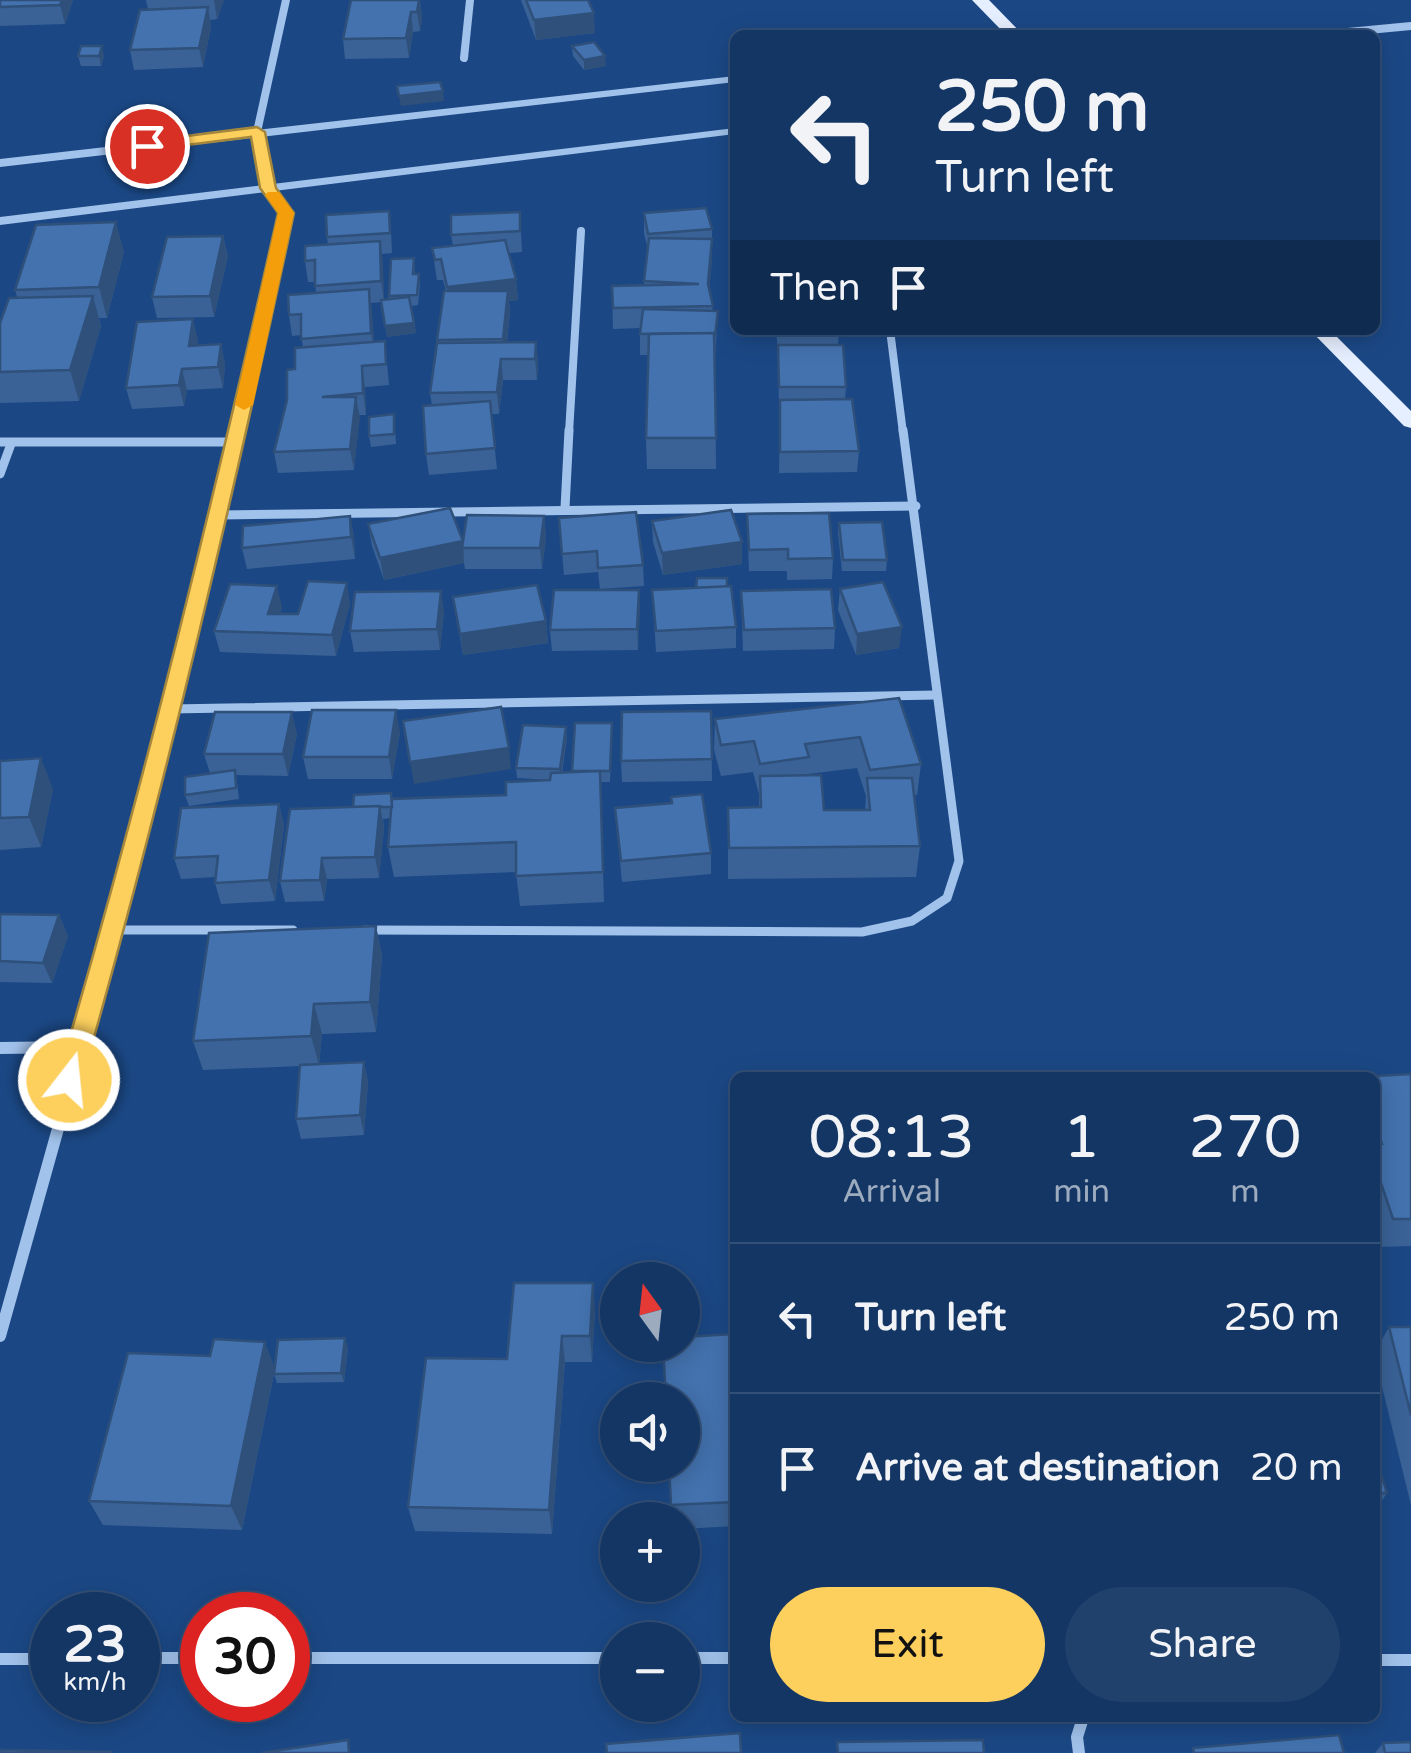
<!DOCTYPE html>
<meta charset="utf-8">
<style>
body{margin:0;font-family:"Varela Round",sans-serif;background:#21416d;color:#f1f3f6;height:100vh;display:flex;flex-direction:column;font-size:38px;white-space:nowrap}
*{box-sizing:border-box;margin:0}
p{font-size:32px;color:#9dabbf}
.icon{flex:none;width:55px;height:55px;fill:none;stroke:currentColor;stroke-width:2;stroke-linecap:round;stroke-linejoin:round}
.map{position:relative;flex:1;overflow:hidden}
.panel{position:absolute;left:730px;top:1072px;width:650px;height:650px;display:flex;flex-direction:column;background:#143664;border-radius:15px;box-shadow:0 5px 25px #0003,0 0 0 2px #335078}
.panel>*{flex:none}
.top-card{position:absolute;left:730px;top:30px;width:650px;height:305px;border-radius:15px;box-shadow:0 5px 25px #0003,0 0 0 2px #335078;background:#143664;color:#f1f3f6;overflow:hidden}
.needle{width:65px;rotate:345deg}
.tools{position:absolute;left:600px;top:1262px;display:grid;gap:20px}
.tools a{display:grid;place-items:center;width:100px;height:100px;border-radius:50%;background:#143664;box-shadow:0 5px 25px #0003,0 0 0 2px #335078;font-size:50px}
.speed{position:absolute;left:30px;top:1592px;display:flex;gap:20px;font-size:50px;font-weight:700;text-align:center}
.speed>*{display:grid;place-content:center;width:130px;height:130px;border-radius:50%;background:#143664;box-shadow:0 5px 25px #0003,0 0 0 2px #335078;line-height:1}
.speed small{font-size:25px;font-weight:400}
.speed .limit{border:15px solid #d22;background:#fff;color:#111}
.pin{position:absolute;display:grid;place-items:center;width:85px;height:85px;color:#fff;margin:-42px;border:5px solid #fff;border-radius:50%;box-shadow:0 2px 10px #0007}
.me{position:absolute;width:110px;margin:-55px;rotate:16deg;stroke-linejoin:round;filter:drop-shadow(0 0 8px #0008)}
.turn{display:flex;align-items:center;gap:35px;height:210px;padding:0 40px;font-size:45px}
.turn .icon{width:130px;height:130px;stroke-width:2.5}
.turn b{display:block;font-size:70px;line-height:85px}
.then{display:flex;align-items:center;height:95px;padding:0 40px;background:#0003;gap:20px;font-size:38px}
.eta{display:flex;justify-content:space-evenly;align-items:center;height:170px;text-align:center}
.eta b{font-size:60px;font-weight:600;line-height:70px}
.button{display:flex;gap:20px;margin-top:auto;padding:20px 40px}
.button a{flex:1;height:115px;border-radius:60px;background:#fdd05e;color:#111;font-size:40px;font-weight:600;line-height:115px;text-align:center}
.button a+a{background:#21416d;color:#f1f3f6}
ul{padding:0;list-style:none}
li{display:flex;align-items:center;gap:30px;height:150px;padding:0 40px;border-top:2px solid #335078}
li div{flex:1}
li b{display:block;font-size:38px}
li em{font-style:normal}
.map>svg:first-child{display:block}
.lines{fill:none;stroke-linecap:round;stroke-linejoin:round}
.minor-far2{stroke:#a1c2eb;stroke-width:8}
.minor-far1{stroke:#a1c2eb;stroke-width:9}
.minor{stroke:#a1c2eb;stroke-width:12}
.tertiary{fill:#a1c2eb;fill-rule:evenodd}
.primary{fill:#e6efff;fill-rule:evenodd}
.wall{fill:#3a6296;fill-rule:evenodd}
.shaded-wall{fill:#2f507a}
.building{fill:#4372ae;stroke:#2f507a;stroke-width:2.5}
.route{fill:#fdd05e;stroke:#a4873d;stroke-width:2.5}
.slow{fill:#f59e0b}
</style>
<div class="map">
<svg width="1411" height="1753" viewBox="0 0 1411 1753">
<rect width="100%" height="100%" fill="#1b4885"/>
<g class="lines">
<g class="minor-far2">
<polyline points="1316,35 1411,26"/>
<polyline points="464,58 470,0"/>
<polyline points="890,330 903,433"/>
<polyline points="238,433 286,213 268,188 257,132 286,0"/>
<polyline points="569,433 581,231"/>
</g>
<g class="minor-far1">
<polyline points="0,442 236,442"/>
<polyline points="0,474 11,444"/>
<polyline points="565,508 569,430"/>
<polyline points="220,515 916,506"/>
<polyline points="171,709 936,695"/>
<polyline points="113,930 293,930"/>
<polyline points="365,930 862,932 912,921 947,898 959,861 903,430"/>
<polyline points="93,1002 239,430"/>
</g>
<g class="minor">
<polyline points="0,1048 78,1047"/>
<polyline points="0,1336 94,1000"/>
<polyline points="138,1658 202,1658"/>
<polyline points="288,1658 618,1658"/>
<polyline points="682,1658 735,1658"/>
<polyline points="0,1659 52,1659"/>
<polyline points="1375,1660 1411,1660"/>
<polyline points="1079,1753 1077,1737 1083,1718"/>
</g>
<g class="tertiary">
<polygon points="735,76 735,82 0,167 0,159"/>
<polygon points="735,128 735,134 0,225 0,217"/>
</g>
<g class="primary">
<polygon points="972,0 989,0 1023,35 1006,35"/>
<polygon points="1310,330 1330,330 1411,411 1411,428 1404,426"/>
</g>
</g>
<g class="wall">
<polygon points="0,0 73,0 65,24 0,26"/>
<polygon points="146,0 224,0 217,19 210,20 211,27 203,67 134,70 130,50 148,9"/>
<polygon points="420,0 422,19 420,31 413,32 409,58 345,59 343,39"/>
<polygon points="521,0 588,0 595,33 536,40"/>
<polygon points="572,46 606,66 584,70 573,56"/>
<polygon points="78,56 104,56 101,66 81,66"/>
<polygon points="520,212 522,252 509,253 516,279 518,300 509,301 510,312 507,343 536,342 538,363 537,380 503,380 499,414 491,414 497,469 429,475 426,454 432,405 430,393 444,291 446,291 443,280 437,280 432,248 453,246 451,235"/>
<polygon points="644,213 712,229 712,260 709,290 713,311 718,311 715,357 716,469 647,469 646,438 648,355 640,355 640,328 613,329 612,286 644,285 648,250 644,233"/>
<polygon points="391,231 392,253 382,254 384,299 389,299 389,296 414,258 415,274 419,274 420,284 418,305 411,306 416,333 387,337 381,302 371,303 374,342 385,341 389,385 365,387 366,415 359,415 354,470 278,473 274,452 303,347 301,335 292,336 289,315 316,293 315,282 308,282 305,261 328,245 327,237"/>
<polygon points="223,236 228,256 214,317 157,318 152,297"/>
<polygon points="124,252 107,318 99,318 101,326 79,401 0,403 0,323 17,297 15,290"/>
<polygon points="776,330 839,330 838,345 846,387 845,399 859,451 857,472 779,473 780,408 779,408 778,352"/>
<polygon points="198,340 197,345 221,344 225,365 223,388 187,390 184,406 132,409 126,388"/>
<polygon points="394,414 396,444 371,447 369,436"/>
<polygon points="747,514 833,558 832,579 787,580 787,571 749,571"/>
<polygon points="350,516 354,537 355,559 247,569 242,548"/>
<polygon points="544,516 546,537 542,569 465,569 464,563 384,580 372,546 368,524 463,541"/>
<polygon points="559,518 643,565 644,586 600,589 598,572 564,575"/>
<polygon points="652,521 742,564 663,575 653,542"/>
<polygon points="839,523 887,560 886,571 842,571 838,533"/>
<polygon points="840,589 899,648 856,655 838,610"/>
<polygon points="639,590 638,650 552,651 550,630"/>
<polygon points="652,590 736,627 736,648 656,652"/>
<polygon points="741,591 835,628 834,649 743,651"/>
<polygon points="453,597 546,621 548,643 463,655"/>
<polygon points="350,604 336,656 220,652 214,631 282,607 280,614 298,614"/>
<polygon points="444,612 440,650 354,652 350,631"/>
<path d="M899,698L921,764L917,795H914L920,846L916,877L728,879V808H759V794L753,772L721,776L714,750L715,719ZM857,768L866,796L865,810H824L808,774Z"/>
<polygon points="711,711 712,781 622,782 621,761"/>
<polygon points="612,723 610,782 600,782 604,902 520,906 516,872 394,877 388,847 391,818 383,819 384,828 379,878 327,879 324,901 285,902 280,881 353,807 391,793 393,799 506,795 550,780 517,778 516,768 566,727 567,738 562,773 572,772"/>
<polygon points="400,732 392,779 308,779 303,757"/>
<polygon points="297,734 288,776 236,775 239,799 189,806 185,795 210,773 204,754"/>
<polygon points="0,761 53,789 41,847 0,850"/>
<polygon points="671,803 711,853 711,874 622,882 615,808"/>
<polygon points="279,804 284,825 275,901 221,904 215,883 215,877 181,879 174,858"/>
<polygon points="0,914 59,915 68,936 52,983 0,982"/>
<polygon points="376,926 382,956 376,1032 322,1034 319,1064 364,1062 368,1082 364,1135 301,1139 296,1119 300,1066 203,1070 193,1041"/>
<polygon points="1411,1074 1411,1246 1378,1247 1375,1237 1375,1078"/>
<polygon points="595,1310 592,1362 565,1362 552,1534 415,1531 408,1507 507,1359"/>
<polygon points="1389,1327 1411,1327 1411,1505 1375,1358 1375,1352"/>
<polygon points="735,1334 735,1526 682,1529 682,1520 671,1520 669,1465"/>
<polygon points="348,1348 344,1382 277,1383 274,1374 242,1530 103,1525 89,1501 274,1367"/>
<polygon points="1375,1455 1387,1493 1375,1511"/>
<polygon points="1383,1743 1411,1753 1375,1753"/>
</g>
<g class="shaded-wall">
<polygon points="62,0 73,0 65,24 60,5"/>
<polygon points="214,0 224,0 217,19"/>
<polygon points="420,0 422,19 420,31 417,12"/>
<polygon points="208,7 211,27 203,67 199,48"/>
<polygon points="411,12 413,32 409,58 406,38"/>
<polygon points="594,13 595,33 536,40 534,20"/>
<polygon points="102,46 104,56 101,66 99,56"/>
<polygon points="605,56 606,66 584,70 584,60"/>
<polygon points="443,91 444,101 401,106 399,96"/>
<polygon points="116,222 124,252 107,318 99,287"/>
<polygon points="223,236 228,256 214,317 210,296"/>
<polygon points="712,239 712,260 708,305 708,284"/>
<polygon points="380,241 383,262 384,302 381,281"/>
<polygon points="516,279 518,300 509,301 510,312 505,361 503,339 450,308 447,287"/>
<polygon points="369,289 372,310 375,354 371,333"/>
<polygon points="93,296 101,326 79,401 70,370"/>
<polygon points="193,319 198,340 194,367 189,346"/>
<polygon points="414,323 416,333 387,337 385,326"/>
<polygon points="536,342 538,363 537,380 535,359"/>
<polygon points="221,344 225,365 223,388 218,367"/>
<polygon points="501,359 503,380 499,414 497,392"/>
<polygon points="362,366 365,387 366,415 363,393"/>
<polygon points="182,369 187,390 184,406 179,385"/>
<polygon points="356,397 360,418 354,470 350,449"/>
<polygon points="350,516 354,537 355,559 351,537"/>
<polygon points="544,516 546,537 542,569 540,548"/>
<polygon points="463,541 464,563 384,580 380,558"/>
<polygon points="742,542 742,564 663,575 662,553"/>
<polygon points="347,583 350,604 336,656 332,635"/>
<polygon points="277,586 282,607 273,635 268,614"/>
<polygon points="639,590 640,611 638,650 637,629"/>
<polygon points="441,591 444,612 440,650 437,629"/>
<polygon points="546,621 548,643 463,655 460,634"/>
<polygon points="902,627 899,648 856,655 857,634"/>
<polygon points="396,710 400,732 392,779 389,757"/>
<polygon points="292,712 297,734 288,776 283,754"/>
<polygon points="566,727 567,738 560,780 560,769"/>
<polygon points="509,748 511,769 414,784 410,762"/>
<polygon points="41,758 53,789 41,847 29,817"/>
<polygon points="279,804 284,825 275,901 269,880"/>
<polygon points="380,806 384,828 379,878 375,857"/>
<polygon points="322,858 327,879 324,901 320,880"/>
<polygon points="59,915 68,936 52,983 43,963"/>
<polygon points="376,926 382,956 376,1032 370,1002"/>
<polygon points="314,1004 322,1034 319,1065 311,1036"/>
<polygon points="364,1062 368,1082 364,1135 360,1115"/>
<polygon points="593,1283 595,1310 592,1362 590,1336"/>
<polygon points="562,1336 565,1362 552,1534 549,1510"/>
<polygon points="345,1338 348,1348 344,1382 341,1373"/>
<polygon points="265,1342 275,1368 242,1530 231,1506"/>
</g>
<g class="building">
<polygon points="0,0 62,0 60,5 0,7"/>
<polygon points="351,0 419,0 417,12 411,12 406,38 343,39"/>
<polygon points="526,0 588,0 594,13 534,20"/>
<polygon points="208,7 199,48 130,50 140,10"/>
<polygon points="594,42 605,56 584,60 572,46"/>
<polygon points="81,46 102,46 99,56 78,56"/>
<polygon points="440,82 443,91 399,96 397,86"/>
<polygon points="706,208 712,229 648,234 644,213"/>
<polygon points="389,211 390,233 327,237 326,215"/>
<polygon points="520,212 520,231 451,235 451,215"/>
<polygon points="116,222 99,287 15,290 36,225"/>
<polygon points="223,236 210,296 152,297 167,237"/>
<polygon points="649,238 712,239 708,284 713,306 613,308 612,286 699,284 644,281"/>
<polygon points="505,240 516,279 447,287 441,259 435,260 432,248"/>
<polygon points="380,241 381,281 315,286 315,260 305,261 305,246"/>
<polygon points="414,258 413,274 419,274 417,295 389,296 391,259"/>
<polygon points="369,289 371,333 301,339 301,314 289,315 288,295"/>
<polygon points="444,291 508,291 503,339 437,340"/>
<polygon points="93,296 70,370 0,372 0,323 9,298"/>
<polygon points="409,297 414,323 385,326 381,300"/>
<polygon points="643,309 718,311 715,336 714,333 640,334"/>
<polygon points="193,319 189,346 221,344 218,367 182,369 179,385 126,388 137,322"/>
<polygon points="779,330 839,330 839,333 779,334"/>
<polygon points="714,333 716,438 646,438 649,334"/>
<polygon points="385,341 386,364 362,366 363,393 322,397 356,397 350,449 274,452 287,400 287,370 295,369 295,348"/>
<polygon points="536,342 535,359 501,359 497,392 430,393 437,343"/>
<polygon points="778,345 843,345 846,387 779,387"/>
<polygon points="852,399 859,451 780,452 780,400"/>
<polygon points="490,401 495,448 426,454 423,406"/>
<polygon points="394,414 394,434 369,436 369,417"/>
<polygon points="450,508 463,541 380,558 368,524"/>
<polygon points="731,510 742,542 662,553 652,521"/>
<polygon points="636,512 643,565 598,568 597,551 562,554 559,518"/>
<polygon points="829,513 833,558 788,559 788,549 749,550 747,514"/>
<polygon points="467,515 544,516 540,548 462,548"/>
<polygon points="350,516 351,537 242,548 243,526"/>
<polygon points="882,522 887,560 843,560 839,523"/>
<polygon points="697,578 727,578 727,587 696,588"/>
<polygon points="308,581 347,583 332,635 214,631 230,584 277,586 268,614 298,614"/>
<polygon points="883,582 902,627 857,634 840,589"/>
<polygon points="537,585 546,621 460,634 453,597"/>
<polygon points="731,586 736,627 656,631 652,590"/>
<polygon points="831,589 835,628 744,630 741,591"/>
<polygon points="554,590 639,590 637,629 550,630"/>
<polygon points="441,591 437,629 350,631 355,592"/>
<polygon points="899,698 921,764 870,770 860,737 805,744 809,757 760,764 754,741 721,745 715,719"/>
<polygon points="501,707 509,748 410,762 403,721"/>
<polygon points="312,710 396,710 389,757 303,757"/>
<polygon points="711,711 712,759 621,761 622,712"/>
<polygon points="215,712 292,712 283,754 204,754"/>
<polygon points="575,723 612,723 610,771 572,771"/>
<polygon points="523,725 566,727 560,769 516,768"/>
<polygon points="41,758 29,817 0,818 0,761"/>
<polygon points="235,770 236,788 185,795 185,777"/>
<polygon points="600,771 603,872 516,876 516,842 388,847 392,799 506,795 506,782 550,780 551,773"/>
<polygon points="821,775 824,810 870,810 867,778 912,778 920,846 729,848 728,808 761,807 760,776"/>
<polygon points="391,793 392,807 353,807 354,795"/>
<polygon points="702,794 711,853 621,861 615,808 672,803 671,797"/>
<polygon points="279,804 269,880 215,883 218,856 174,858 181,808"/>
<polygon points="380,806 375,857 322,858 320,880 280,881 290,809"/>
<polygon points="0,914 59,915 43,963 0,961"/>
<polygon points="376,926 370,1002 314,1004 311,1036 193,1041 209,933"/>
<polygon points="364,1062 360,1115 296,1119 300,1065"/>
<polygon points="1411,1074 1411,1219 1393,1219 1375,1165 1375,1144 1382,1144 1375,1124 1375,1078 1360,1077"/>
<polygon points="514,1283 593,1283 590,1336 562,1336 549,1510 408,1507 426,1358 507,1359"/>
<polygon points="1389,1327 1411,1327 1411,1415"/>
<polygon points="735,1334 735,1502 671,1505 669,1465 682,1465 682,1400 666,1400 663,1345 682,1345 682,1337"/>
<polygon points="345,1338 341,1373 274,1374 278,1340"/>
<polygon points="214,1339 265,1342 231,1506 89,1501 128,1353 210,1356"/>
<polygon points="1375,1455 1387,1493 1375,1493"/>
<polygon points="740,1733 741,1753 607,1753 606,1744"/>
<polygon points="1339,1735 1344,1753 1194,1753 1193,1748"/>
<polygon points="348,1740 349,1753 261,1753"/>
<polygon points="983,1740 984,1753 838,1753 837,1742"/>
<polygon points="1411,1742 1411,1753 1385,1753 1383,1743"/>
<polygon points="0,1750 112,1752 0,1753"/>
</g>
<path class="route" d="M257,127L265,132L276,188L294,213C232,504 164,793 82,1080L78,1087H60L57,1080C142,794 213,504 278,213L260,188L251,137L147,150L139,146L147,141Z"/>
<polygon class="slow" points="268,192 279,192 294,213 253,405 244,410 235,405 278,213 265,195"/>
</svg>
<div class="tools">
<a><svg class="needle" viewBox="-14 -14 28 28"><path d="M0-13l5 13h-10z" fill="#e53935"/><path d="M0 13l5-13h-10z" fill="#9dabbf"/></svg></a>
<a><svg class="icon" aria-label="sound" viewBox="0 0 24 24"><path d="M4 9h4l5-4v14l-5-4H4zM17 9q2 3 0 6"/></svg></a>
<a>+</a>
<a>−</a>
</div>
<div class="speed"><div>23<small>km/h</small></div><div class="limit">30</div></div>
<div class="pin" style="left:147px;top:146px;background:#d93025"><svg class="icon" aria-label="arrive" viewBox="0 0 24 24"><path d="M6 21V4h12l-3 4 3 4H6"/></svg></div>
<svg class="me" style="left:69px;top:1080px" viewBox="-20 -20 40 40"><circle r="17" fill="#fdd05e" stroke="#fff" stroke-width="3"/><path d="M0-11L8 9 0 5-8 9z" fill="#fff"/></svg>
<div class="top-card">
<div class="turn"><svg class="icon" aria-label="left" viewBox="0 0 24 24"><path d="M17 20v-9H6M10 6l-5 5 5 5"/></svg><div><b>250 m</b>Turn left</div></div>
<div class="then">Then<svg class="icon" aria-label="arrive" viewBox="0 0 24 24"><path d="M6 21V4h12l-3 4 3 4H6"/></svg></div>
</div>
<section class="panel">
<div class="eta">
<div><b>08:13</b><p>Arrival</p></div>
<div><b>1</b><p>min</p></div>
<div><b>270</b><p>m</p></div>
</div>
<ul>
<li><svg class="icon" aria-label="left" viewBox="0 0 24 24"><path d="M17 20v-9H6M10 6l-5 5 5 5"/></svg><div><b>Turn left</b></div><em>250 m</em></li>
<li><svg class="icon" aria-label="arrive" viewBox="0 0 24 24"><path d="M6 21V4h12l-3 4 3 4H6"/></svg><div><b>Arrive at destination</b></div><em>20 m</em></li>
</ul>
<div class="button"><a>Exit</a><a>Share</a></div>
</section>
</div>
